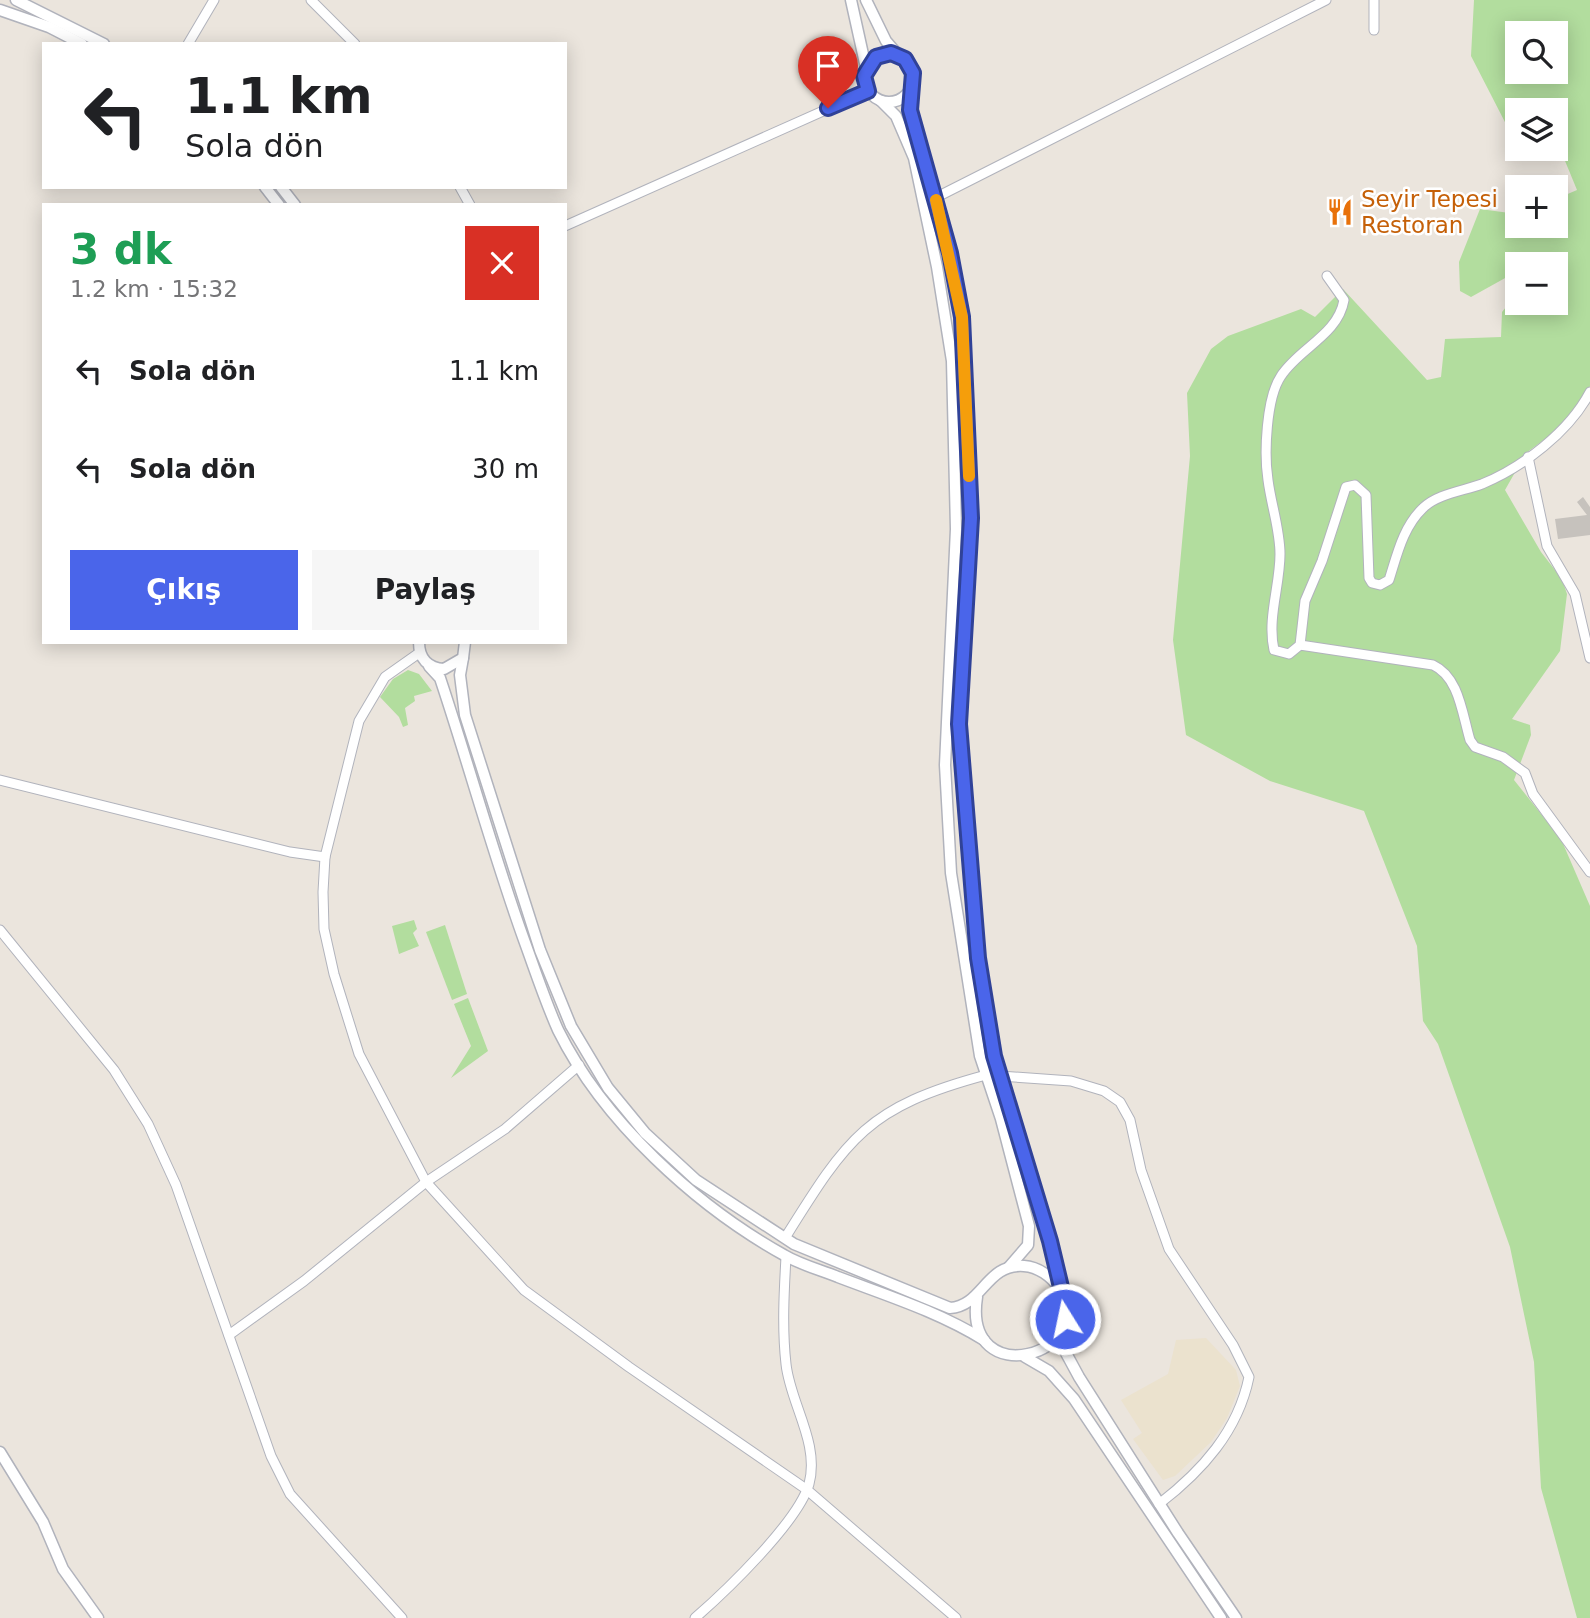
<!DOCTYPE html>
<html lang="tr">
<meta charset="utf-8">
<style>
body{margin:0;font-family:"DejaVu Sans",sans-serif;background:#f6f6f6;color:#202124;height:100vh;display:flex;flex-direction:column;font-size:26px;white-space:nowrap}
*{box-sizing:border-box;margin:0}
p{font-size:23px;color:#757577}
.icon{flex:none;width:38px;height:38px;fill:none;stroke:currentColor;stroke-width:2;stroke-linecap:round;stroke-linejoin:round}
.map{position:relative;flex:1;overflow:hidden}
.details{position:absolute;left:42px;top:203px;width:525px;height:441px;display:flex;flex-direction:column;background:#fff;border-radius:0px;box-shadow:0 4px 18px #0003}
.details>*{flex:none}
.top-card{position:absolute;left:42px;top:42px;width:525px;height:147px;border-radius:0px;box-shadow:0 4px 18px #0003;background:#fff;color:#202124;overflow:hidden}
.controls{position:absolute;left:1505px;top:21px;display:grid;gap:14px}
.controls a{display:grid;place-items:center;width:63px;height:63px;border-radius:0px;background:#fff;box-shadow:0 4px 18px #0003;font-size:35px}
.pin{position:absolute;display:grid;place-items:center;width:60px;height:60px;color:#fff;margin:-72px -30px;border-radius:50% 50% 50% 0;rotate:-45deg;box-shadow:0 0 7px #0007}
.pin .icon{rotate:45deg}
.me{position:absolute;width:77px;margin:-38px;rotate:350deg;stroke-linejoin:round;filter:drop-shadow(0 0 5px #0008)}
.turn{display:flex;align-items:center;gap:24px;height:147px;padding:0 28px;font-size:32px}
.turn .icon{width:91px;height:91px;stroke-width:2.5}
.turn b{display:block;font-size:49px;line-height:60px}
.round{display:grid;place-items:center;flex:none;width:74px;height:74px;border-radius:0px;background:#f6f6f6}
.overview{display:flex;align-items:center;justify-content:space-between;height:119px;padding:0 28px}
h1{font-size:42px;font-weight:800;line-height:52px;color:#1e9e55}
.action{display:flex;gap:14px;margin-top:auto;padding:14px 28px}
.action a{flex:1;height:80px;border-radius:0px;background:#4a65ea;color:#fff;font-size:28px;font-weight:800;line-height:80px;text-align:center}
.action a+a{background:#f6f6f6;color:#202124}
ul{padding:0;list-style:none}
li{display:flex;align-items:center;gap:21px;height:98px;padding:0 28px}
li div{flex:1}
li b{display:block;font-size:26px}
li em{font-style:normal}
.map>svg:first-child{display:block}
.education{fill:#ebe2ce}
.green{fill:#b2dd9e;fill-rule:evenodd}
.building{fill:#c6c2bd}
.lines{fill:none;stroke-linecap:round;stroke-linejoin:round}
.minor-casing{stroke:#b1b3bc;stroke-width:11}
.tertiary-casing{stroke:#b1b3bc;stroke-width:13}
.minor{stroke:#fff;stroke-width:9}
.tertiary{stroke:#fff;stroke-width:10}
.route-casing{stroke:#304298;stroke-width:18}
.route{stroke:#4a65ea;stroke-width:12}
.slow{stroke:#f59e0b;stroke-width:12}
.labels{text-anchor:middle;stroke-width:5;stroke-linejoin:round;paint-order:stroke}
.food-label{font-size:23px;fill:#c56008;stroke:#fff;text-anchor:start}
</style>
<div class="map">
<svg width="1590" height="1618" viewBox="0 0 1590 1618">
<rect width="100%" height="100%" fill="#ebe5dd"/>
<polygon class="education" points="1206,1338 1236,1370 1240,1386 1227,1418 1211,1442 1175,1476 1163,1480 1133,1439 1142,1433 1121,1400 1168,1374 1176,1340"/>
<g class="green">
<path d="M1474,0H1590V386L1582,403L1556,431L1526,453L1505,490L1541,552L1562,579L1567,594L1560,651L1512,719L1530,725L1531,735L1514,780L1561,839L1590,906V1618H1577L1541,1488L1534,1362L1510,1247L1438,1044L1423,1021L1417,946L1364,811L1270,781L1186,735L1173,640L1190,456L1187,393L1211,349L1228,336L1301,309L1315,317L1343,289L1427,380L1441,377L1445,339L1501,337L1502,312L1515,296L1507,277L1471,297L1460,291L1459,262L1480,209L1517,214V226H1556V199L1577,190L1563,156L1549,149H1556V110H1517V133L1508,128L1471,56ZM1517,33H1556V72H1517ZM1517,264H1556V303H1517Z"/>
<polygon points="408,670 419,674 432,691 414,696 415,701 405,708 408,725 403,727 399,717 380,697 393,679"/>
<polygon points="414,920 417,929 413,933 419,946 399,954 392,926"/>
<polygon points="445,925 467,994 452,1000 426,932"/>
<polygon points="468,998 488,1051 451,1078 471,1046 454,1004"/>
</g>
<polygon class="building" points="1583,497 1590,507 1590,535 1558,539 1555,519 1587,515 1577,502"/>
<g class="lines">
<defs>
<g id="minor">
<polyline points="311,0 355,44"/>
<polyline points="1374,0 1374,30"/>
<polyline points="188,44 214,0"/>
<polyline points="460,187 470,205"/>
<polyline points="935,198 1326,0"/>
<polyline points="565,226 868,91"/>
<path d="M1327,276L1344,300C1338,335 1299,348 1281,376C1266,398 1264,454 1268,480C1271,504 1280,530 1280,554C1280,586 1267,618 1274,650L1289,654L1300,645L1305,601L1322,561L1346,487L1355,485L1366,495L1369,578L1372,583L1380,585L1389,580C1397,555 1403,527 1423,508C1437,494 1463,491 1482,484C1523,467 1569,432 1590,392"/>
<polyline points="1528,457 1547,546 1575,594 1590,658"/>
<path d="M1300,645L1433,665C1459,677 1462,713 1470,740L1475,747L1503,757L1525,773L1533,794L1590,872"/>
<polyline points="419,653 385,677 359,721 325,857 323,892 324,929 334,974 359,1054 426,1182 524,1290 629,1367 806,1489 956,1618"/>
<polyline points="0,780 290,852 325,857"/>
<polyline points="0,930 114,1070 148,1124 176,1185 271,1456 290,1494 402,1618"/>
<path d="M1000,1076L1071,1081L1104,1091L1120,1102L1130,1120L1141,1170L1169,1249L1233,1345L1249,1377C1238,1431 1202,1471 1159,1504"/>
<path d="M785,1238C848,1137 867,1107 986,1075"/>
<polyline points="229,1335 304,1281 426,1182 505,1129 579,1065"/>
<path d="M695,1618C726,1591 798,1522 809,1484C820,1443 790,1403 786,1364C782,1329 784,1292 786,1257"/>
</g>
<g id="tertiary">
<polyline points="16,0 104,44"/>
<polyline points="851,0 866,68"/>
<polyline points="866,0 886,41 898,55"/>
<polyline points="0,10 49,27 82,44"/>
<circle cx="889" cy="78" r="24"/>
<polyline points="910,89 910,110 950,253 962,318 971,518 959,724 978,958 994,1056 1050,1241 1060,1290"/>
<polyline points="881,101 896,116 914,158 937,267 952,361 956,529 945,765 951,873 980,1056 1001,1119 1029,1226 1028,1245 1009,1267"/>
<polyline points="265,187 279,205"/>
<polyline points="281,187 295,205"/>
<path d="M419,642C419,659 428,668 444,669L463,658L465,642"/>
<path d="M463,658L460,675L465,715L540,950L571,1026L608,1088L645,1133L696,1180L794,1244L950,1308C983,1306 986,1263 1024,1266C1038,1267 1051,1276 1059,1288C1101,1355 962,1394 977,1297"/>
<path d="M429,666L440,678C469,765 493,854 524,940C535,970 545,1001 558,1030C603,1121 696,1206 784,1255C801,1265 821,1270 838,1277C888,1296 939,1312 984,1340"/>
<polyline points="1060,1333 1066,1353 1079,1377 1178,1533 1236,1618"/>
<polyline points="1025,1357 1049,1371 1074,1399 1221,1618"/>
<polyline points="0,1452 43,1522 63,1569 98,1618"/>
</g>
</defs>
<use href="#minor" class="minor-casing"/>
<use href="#tertiary" class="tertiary-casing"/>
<use href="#minor" class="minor"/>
<use href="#tertiary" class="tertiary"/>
</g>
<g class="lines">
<defs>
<polyline id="route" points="828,108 868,91 864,76 876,57 891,53 905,59 913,73 910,110 950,253 962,317 971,518 959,724 978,958 994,1056 1050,1241 1065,1304 1065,1319"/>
</defs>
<use href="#route" class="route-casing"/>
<use href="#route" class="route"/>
<polyline class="slow" points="936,200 962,317 969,476"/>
</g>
<defs>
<symbol id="restaurant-bare" viewBox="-9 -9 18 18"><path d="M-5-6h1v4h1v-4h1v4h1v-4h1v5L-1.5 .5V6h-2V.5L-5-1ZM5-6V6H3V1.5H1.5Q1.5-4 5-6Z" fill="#e8710a" stroke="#fff" stroke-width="2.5" paint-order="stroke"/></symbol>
</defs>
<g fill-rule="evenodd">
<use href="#restaurant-bare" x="1321" y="193" width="38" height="38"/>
</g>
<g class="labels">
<g class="food-label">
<text x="1361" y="207">Seyir Tepesi<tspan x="1361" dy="26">Restoran</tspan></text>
</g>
</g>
</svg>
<div class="controls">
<a><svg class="icon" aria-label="search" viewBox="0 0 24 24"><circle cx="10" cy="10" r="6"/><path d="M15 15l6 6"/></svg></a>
<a><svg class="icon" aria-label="layers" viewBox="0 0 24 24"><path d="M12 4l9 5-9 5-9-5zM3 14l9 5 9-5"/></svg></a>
<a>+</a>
<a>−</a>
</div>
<div class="pin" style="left:828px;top:108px;background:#d93025"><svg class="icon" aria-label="arrive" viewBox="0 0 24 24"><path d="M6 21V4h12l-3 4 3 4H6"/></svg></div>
<svg class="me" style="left:1065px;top:1319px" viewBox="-20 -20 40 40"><circle r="17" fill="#4a65ea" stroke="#fff" stroke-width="3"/><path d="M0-11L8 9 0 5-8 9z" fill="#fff"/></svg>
<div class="top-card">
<div class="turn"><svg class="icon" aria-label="left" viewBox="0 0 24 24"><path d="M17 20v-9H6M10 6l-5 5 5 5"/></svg><div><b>1.1 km</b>Sola dön</div></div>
</div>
<section class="details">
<div class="overview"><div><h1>3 dk</h1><p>1.2 km · 15:32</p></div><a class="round" style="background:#d93025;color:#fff"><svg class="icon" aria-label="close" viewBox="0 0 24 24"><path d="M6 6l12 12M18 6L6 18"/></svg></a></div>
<ul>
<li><svg class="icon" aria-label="left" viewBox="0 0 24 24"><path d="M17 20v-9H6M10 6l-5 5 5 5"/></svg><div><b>Sola dön</b></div><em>1.1 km</em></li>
<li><svg class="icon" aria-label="left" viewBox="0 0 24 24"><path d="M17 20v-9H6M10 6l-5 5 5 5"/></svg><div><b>Sola dön</b></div><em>30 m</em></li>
</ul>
<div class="action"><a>Çıkış</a><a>Paylaş</a></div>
</section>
</div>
